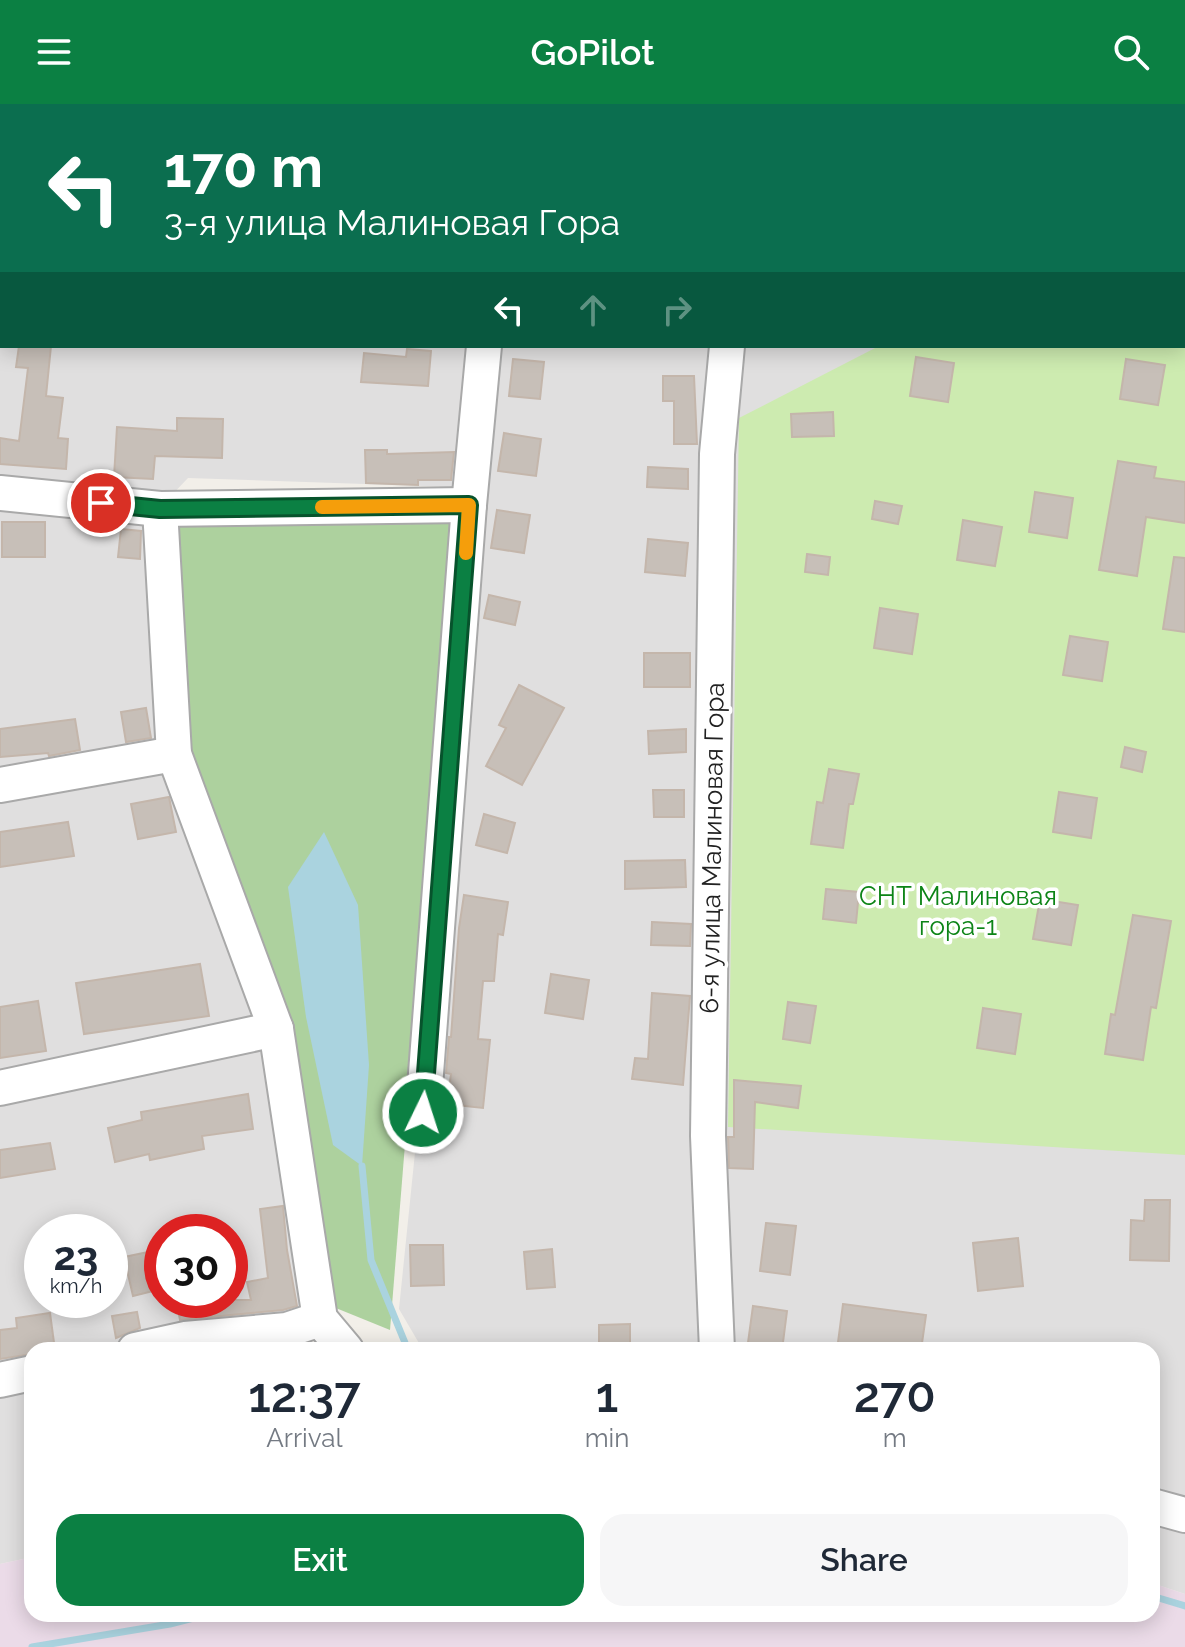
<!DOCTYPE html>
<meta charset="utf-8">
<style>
body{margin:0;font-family:Raleway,sans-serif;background:#f6f6f7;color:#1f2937;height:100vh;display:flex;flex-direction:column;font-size:30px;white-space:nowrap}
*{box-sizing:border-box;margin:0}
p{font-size:26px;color:#747a83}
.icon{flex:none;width:44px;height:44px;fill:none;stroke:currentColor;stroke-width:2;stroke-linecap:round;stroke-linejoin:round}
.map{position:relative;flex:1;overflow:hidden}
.side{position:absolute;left:24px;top:1238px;width:1136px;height:280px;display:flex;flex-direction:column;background:#fff;border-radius:24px;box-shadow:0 4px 20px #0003}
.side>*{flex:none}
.hud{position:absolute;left:0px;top:0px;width:1186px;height:244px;box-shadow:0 4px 20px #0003;background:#0b6e4f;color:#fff;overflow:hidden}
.speed{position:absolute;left:24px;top:1110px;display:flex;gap:16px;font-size:40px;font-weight:700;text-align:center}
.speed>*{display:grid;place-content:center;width:104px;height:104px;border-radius:50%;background:#fff;box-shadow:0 4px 20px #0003;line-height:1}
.speed small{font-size:20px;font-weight:400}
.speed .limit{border:12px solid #d22;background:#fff;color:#111}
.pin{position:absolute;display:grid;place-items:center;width:68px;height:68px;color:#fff;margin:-34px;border:4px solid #fff;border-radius:50%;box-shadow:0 2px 8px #0007}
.me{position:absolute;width:88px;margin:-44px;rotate:4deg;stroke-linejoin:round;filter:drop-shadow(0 0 6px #0008)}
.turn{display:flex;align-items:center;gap:28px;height:168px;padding:0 32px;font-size:36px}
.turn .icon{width:104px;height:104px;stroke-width:2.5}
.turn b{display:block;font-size:56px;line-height:68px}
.lanes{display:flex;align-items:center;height:76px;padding:0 32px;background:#0003;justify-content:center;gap:40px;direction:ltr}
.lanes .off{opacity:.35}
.eta{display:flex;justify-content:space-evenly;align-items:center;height:136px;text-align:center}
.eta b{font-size:48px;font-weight:600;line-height:56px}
.button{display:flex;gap:16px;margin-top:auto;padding:16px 32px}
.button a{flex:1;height:92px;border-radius:24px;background:#0b8043;color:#fff;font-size:32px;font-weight:600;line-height:92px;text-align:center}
.button a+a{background:#f6f6f7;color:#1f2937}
header{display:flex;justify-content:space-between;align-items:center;height:104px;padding:0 32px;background:#0b8043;color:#fff;font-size:36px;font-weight:600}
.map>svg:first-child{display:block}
.residential{fill:#e0dfdf;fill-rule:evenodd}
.industrial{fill:#ebdbe8}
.grass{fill:#cdebb0}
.forest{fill:#add19e}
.water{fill:#aad3df}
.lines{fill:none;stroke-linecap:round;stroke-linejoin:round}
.stream{stroke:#aad3df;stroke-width:7}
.building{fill:#c7bfb8;stroke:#c4b6ab;stroke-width:2}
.minor-casing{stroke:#a9a9a9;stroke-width:38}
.minor{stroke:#fff;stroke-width:34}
.route-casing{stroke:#07532c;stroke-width:20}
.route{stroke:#0b8043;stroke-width:14}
.slow{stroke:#f59e0b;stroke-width:14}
.labels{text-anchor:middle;stroke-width:7;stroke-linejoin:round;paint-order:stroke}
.street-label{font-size:26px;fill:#222;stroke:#fff}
.park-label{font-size:26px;fill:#0c8416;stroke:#fff}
</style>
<header><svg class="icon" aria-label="menu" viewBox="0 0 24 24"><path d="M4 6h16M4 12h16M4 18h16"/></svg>GoPilot<svg class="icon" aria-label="search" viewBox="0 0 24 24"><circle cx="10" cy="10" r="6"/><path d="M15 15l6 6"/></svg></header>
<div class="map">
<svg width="1185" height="1543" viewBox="0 0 1185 1543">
<rect width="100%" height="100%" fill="#f2efe9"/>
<path class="residential" d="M0,0H1185V1490L1152,1479V1246H423L399,1205L483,384L188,374L147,417L259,923L303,1199L314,1246H32V1453L0,1460ZM2,2H1184V242H2ZM42,1128H110V1196H42ZM162,1128H230V1196H162Z"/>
<polygon class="industrial" points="32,1453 32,1510 1152,1510 1152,1479 1185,1490 1185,1543 0,1543 0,1460"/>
<polygon class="grass" points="1185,235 1185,1051 728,1023 739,314 879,242 1184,242"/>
<polygon class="forest" points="456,409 390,1226 326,1200 190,652 178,420"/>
<polygon class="water" points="324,728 358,801 369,961 362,1062 333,1041 306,913 288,783"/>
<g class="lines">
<g class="stream">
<polyline points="362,1062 371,1156 408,1246"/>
<polyline points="1152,1492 1185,1502"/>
<polyline points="32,1543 170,1520 209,1510"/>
</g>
</g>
<g class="building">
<polygon points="19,242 51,242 46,292 63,294 58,334 68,335 66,365 0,360 0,334 19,337 28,264 16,263"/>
<polygon points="407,245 431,247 428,282 361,278 364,249 406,253"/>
<polygon points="916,253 954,259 948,298 910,292"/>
<polygon points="513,255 544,258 540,295 509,292"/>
<polygon points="1126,255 1165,261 1158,301 1120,295"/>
<polygon points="663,272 694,272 697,340 674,340 674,297 663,297"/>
<polygon points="833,308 834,332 792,333 791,310"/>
<polygon points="177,314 223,315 222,354 155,352 153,375 114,373 117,323 177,327"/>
<polygon points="504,329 541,335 536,372 498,367"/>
<polygon points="365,346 387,346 387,350 454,348 451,376 418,376 418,381 366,379"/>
<polygon points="1118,357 1156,363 1154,374 1185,378 1185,419 1146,413 1137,472 1099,466"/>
<polygon points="648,363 688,365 688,385 647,383"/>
<polygon points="1035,388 1073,394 1067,434 1029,428"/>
<polygon points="875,397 902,402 898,420 872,415"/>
<polygon points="497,406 530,411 524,449 491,444"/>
<polygon points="963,416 1002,423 995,462 957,456"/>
<rect x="2" y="418" width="43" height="35"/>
<polygon points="121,425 141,427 140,455 118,453"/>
<polygon points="648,435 688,439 685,472 645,468"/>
<polygon points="807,450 830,453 828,471 805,468"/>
<polygon points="1174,453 1185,454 1185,528 1163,525"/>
<polygon points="489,491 520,498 515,521 484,514"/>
<polygon points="880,504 918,510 912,550 874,544"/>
<polygon points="1070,532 1108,538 1102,577 1063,571"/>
<rect x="644" y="549" width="46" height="34"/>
<polygon points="519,581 564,604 522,681 486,662 506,624 499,621"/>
<polygon points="146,604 151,634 126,638 121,608"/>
<polygon points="75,615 80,646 49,652 48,649 0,653 0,625"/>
<polygon points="686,625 686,648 649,650 648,627"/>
<polygon points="1125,643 1146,648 1142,668 1121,663"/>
<polygon points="829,665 859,670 853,700 849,700 843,744 811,740 817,698 823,699"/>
<polygon points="653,686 684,686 684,713 654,713"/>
<polygon points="1059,688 1097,694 1091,734 1053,728"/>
<polygon points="169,693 176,728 138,735 131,700"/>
<polygon points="484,710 515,719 507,749 476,741"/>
<polygon points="68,718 74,752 0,763 0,728"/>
<polygon points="685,756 686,783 625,785 625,757"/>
<polygon points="826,785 859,788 856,819 823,815"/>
<polygon points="464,791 508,798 503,831 498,830 494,877 483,877 478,935 490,936 483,1004 447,1000 451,970 446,969 449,933 451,933 459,824"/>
<polygon points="1040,795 1078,801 1071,841 1033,835"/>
<polygon points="1133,811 1171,817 1156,904 1151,903 1143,956 1105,950 1111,910 1115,911"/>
<polygon points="652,818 691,820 690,842 651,841"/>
<polygon points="200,860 209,912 84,930 76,879"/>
<polygon points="551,870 589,876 583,915 545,909"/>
<polygon points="652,889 690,892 683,981 632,975 635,954 648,955"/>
<polygon points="38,897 46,947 0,954 0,903"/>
<polygon points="788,898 816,902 810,939 783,935"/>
<polygon points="983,904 1021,910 1015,950 977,944"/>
<polygon points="734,976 801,982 798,1004 755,998 753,1065 729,1064 728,1033 734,1033"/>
<polygon points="248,990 253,1025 202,1032 204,1045 150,1056 149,1050 115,1058 108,1024 142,1016 141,1008"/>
<polygon points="50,1039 55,1065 0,1074 0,1046"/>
<polygon points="1145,1096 1170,1096 1169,1157 1130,1156 1131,1116 1144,1117"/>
<polygon points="283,1102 287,1146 297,1202 283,1206 180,1216 176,1196 251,1196 247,1178 268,1174 260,1105"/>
<polygon points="766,1119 796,1122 790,1171 760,1167"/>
<polygon points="1018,1134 1023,1182 978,1187 973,1139"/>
<polygon points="410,1141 443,1141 444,1181 411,1182"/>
<polygon points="552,1145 555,1183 527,1185 524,1148"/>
<polygon points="153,1147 161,1185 133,1192 124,1153"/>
<polygon points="843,1200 926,1211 921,1246 837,1246"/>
<polygon points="753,1202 787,1207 782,1246 747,1246"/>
<polygon points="137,1208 140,1224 116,1234 112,1212"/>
<polygon points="50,1209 55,1246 32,1246 32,1250 0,1255 0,1226 17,1224 16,1214"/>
<polygon points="630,1220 630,1246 599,1246 599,1221"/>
</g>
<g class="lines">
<defs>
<g id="minor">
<polyline points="408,0 408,2"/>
<polyline points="716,0 716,2"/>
<polyline points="0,47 2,47"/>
<polyline points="1184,110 1185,110"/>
<polyline points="0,389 160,405 469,401"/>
<polyline points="160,405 174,650 276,925 320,1215 346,1246"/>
<polyline points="0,681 174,650"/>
<polyline points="0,984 276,925"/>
<polyline points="423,1009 469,401 484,242"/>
<polyline points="135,1246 185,1235 287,1226 320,1215"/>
<polyline points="717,1246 708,1032 717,350 727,242"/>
<polyline points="0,1276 32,1269"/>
<polyline points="1152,1402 1185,1411"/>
</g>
</defs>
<use href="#minor" class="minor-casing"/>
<use href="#minor" class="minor"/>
</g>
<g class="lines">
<defs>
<polyline id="route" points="101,399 160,405 469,401 423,1009"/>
</defs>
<use href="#route" class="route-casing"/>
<use href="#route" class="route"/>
<polyline class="slow" points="322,403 469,401 466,449"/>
</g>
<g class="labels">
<g class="street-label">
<text transform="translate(712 744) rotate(-89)" y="9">6-я улица Малиновая Гора</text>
</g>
<g class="park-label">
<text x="958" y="801">СНТ Малиновая<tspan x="958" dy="30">гора-1</tspan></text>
</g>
</g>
</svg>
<div class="speed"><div>23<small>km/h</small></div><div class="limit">30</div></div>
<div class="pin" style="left:101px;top:399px;background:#d93025"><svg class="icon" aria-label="arrive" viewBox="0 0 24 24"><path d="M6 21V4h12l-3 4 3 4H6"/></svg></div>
<svg class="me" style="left:423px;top:1009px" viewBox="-20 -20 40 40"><circle r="17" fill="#0b8043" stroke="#fff" stroke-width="3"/><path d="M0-11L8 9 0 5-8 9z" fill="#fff"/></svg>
<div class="hud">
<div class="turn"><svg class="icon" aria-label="left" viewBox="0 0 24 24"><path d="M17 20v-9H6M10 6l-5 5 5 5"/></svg><div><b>170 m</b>3-я улица Малиновая Гора</div></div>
<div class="lanes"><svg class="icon" aria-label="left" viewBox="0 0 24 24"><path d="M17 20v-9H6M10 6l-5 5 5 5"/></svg><svg class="icon off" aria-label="ahead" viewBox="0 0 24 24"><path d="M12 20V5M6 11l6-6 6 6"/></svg><svg class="icon off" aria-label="right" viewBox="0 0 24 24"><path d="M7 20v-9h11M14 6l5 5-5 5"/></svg></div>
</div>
<section class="side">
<div class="eta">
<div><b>12:37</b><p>Arrival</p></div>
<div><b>1</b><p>min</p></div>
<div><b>270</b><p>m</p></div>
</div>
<div class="button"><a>Exit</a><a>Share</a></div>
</section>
</div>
